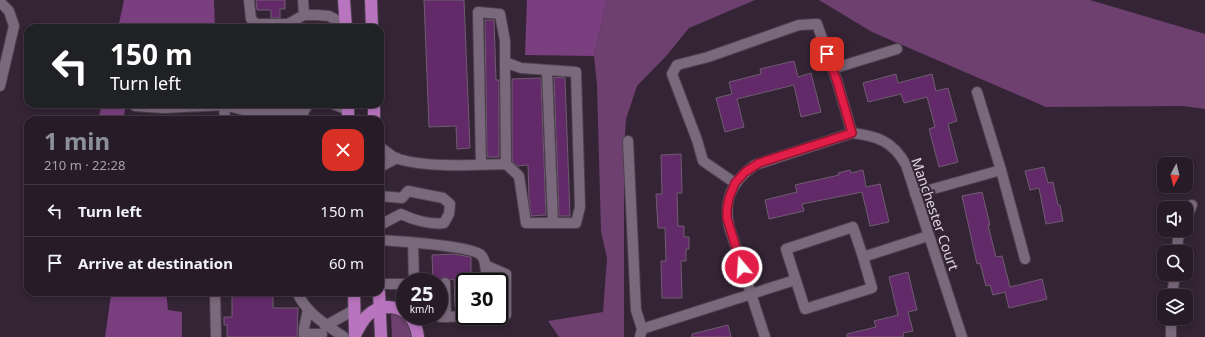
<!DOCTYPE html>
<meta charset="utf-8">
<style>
body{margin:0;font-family:"Noto Sans",sans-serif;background:#332834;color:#f1f3f6;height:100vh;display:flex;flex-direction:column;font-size:15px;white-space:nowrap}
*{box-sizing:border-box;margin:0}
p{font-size:13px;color:#a4a1a8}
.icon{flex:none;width:22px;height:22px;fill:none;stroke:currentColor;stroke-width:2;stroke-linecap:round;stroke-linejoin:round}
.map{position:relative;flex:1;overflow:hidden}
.details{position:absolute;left:24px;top:116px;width:360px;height:180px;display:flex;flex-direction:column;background:#271b28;border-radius:12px;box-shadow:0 2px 6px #0003,0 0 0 1px #433945}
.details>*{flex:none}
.banner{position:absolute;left:24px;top:24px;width:360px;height:84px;border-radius:12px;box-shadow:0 2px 6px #0003,0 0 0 1px #433945;background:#202124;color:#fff;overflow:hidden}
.needle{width:26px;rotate:187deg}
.buttons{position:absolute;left:1157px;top:157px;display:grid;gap:8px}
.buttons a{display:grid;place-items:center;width:36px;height:36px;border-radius:8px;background:#271b28;box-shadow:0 2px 6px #0003,0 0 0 1px #433945;font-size:20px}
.speed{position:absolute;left:396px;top:273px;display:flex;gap:8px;font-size:20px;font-weight:700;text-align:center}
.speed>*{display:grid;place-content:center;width:52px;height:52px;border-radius:50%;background:#271b28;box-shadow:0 2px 6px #0003,0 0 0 1px #433945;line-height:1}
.speed small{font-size:10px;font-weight:400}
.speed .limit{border:2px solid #111;border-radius:6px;background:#fff;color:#111}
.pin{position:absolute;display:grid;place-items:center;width:34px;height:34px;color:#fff;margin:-17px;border-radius:8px;box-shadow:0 2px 6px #0006}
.me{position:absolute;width:44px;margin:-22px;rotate:342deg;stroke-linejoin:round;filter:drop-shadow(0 0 3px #0008)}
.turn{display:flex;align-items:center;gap:14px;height:84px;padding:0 20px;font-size:18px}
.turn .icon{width:52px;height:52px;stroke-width:2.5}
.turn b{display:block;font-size:28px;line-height:34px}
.round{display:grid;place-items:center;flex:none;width:42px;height:42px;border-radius:12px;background:#332834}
.overview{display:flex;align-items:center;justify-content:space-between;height:68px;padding:0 20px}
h1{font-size:24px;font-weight:700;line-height:30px;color:#8c9099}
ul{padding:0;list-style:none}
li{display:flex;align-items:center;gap:12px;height:52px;padding:0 20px;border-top:1px solid #433945}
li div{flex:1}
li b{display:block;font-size:15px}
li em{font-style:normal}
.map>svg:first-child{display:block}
.green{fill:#6d4070}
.forest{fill:#7a3f7f}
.building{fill:#632a69;stroke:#6e5d6f}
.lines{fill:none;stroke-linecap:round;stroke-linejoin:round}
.minor-casing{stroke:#4e414f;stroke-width:12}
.highway-casing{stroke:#4e414f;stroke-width:14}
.minor{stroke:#7a687c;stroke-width:10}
.highway{stroke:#b874be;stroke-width:12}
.route-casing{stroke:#92132f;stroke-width:10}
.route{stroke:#e11d48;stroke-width:7}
.labels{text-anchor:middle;stroke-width:4;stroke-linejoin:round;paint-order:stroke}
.street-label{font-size:14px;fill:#dfd5e0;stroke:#342435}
</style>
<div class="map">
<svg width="1205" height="337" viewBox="0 0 1205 337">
<rect width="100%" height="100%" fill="#342435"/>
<g class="green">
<polygon points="607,0 755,0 689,28 667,55 637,86 626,119 624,149 624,337 559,337 548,321 603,312 607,258 601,232 597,85 594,56"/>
<polygon points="819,0 1090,0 1205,34 1205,109 1183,106 1046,107 872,32"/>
<path d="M392,313C405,316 410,324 413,337H392L391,315Z"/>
</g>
<g class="forest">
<polygon points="124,0 214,0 215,28 118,28"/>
<polygon points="527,0 607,0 594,56 525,55"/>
<polygon points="102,104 126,104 123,120 98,120"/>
<polygon points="102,292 166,292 168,310 182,312 182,337 105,337 111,295"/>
</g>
<g class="building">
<polygon points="256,0 285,0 285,9 280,9 280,18 271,18 271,10 257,10"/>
<polygon points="424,0 464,0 470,148 457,149 456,126 429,127"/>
<polygon points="485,20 494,20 496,80 499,80 499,157 487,157"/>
<polygon points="794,61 798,77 811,73 821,112 801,117 794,85 737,99 744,127 725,132 716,98 732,94 729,82 761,74 760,69"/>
<polygon points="896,74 898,83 932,74 936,91 948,88 957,121 948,124 958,162 939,167 929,129 935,127 927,97 904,103 901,94 868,102 863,83"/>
<polygon points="554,77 565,78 570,216 559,216"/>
<polygon points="541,78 546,215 531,216 529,199 528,165 517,166 512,161 512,79"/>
<polygon points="681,154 682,193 677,193 678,226 684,226 684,237 689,237 689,249 686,249 686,261 681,261 682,298 662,298 661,261 666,261 665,228 658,228 656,194 662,194 661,155"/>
<polygon points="1044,167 1048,183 1053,182 1058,205 1060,205 1063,221 1046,224 1039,188 1030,190 1025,171"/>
<polygon points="850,170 851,173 863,170 866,187 880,184 889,222 870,226 862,192 802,204 804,211 769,219 765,200 797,192 795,185 839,175 838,173"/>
<polygon points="982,192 990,225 988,225 996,257 1002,256 1010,287 1042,279 1047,299 1009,308 1005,292 993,295 990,285 986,286 980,263 977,264 962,196"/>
<polygon points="454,254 471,257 471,282 465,282 465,307 455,307 454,279 450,280 445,277 439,280 433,280 432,255"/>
<polygon points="908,272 917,310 908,312 913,331 903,333 904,337 847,337 847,334 876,327 874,321 898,315 889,277"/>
<polygon points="232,292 273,292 273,308 298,308 297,337 227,337 227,325 224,325 224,317 232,317"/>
<polygon points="728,325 731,337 692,337 692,334"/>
</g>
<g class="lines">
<defs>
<g id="minor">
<polyline points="249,0 251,19 256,24 288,24 304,15 317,15 329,16 346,25"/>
<polyline points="303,0 304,15"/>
<polyline points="0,2 9,11 14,26 0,86"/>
<polyline points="505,62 506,164"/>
<polyline points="832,69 897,49"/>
<polyline points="547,70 553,223"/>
<polyline points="977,92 1001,170 1025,259"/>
<polyline points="135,104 135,106 163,108 224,105 225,120"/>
<polyline points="333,104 348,110"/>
<polyline points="224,105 260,114 303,113 308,104"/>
<polyline points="628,141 636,310 642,329 640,337"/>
<path d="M380,147C386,151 392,157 398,159C430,168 472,165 506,164L519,176L526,223H576L580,207L576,72L521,68L505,62V41L500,14L478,12L481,164"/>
<polyline points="380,167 397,158"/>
<polyline points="735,183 703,161 697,140 672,74 677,65 708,57 799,25 817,24 837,81 852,133"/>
<polyline points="915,194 1001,170"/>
<path d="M380,196L402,198L408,191L443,198L450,204L449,214L444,223C431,225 413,220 401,214L380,225"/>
<polyline points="1186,219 1192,205"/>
<path d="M380,240C397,241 472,246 481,255C487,261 486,274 486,282"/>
<polyline points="413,243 414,282"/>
<polyline points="1177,252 1178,239 1181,230"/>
<polyline points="863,257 853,227 786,249 805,309 872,288 863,257 928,236"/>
<polyline points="485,265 506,274 506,315 499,315"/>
<polyline points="445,283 446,317"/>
<polyline points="380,284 405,284"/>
<polyline points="215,292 216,337"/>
<path d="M297,292C306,313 325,324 344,337"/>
<polyline points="1172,296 1175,274"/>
<polyline points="437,316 441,317 471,316"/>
<polyline points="325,326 354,310"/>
<polyline points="642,329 795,280"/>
<polyline points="304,334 322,334"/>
<polyline points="304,337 304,328 308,310"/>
<path d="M765,337L729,226C723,199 733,180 755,165L852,133C877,136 893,141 906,165L962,337"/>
<polyline points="1171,337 1171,318"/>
</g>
<g id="highway">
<polyline points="344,0 346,28"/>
<polyline points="371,0 372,28"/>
<polyline points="348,104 348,120"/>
<polyline points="374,104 374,120"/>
<polyline points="354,292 355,333"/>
<polyline points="379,292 381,337"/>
<path d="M410,316C415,323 417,328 418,337"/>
<path d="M355,335C362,321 369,308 387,307C394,307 399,308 405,312"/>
</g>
</defs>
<use href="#minor" class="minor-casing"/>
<use href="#highway" class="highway-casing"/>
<use href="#minor" class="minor"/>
<use href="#highway" class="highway"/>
</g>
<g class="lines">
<defs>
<polyline id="route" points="742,267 727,218 727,209 729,198 735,183 745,172 759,163 852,133 837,81 827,54"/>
</defs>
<use href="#route" class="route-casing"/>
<use href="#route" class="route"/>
</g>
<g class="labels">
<g class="street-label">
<text transform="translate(935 214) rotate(71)" y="5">Manchester Court</text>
</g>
</g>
</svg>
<div class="buttons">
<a><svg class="needle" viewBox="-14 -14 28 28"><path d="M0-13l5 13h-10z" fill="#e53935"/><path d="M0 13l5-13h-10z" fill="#a4a1a8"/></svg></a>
<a><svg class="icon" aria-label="sound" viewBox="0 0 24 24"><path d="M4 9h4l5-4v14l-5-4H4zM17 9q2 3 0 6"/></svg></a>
<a><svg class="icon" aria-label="search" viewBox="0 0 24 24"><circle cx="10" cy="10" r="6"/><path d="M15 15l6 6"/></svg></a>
<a><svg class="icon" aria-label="layers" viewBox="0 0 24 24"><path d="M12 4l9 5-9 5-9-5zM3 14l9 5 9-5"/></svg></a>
</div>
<div class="speed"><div>25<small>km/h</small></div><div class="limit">30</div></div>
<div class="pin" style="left:827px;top:54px;background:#d93025"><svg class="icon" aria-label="arrive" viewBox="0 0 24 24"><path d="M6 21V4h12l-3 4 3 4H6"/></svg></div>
<svg class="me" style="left:742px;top:267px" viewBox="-20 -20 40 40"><circle r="17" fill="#e11d48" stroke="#fff" stroke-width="3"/><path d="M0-11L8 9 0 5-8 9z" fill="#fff"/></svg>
<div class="banner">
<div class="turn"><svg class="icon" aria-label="left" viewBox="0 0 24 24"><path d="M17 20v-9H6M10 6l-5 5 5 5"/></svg><div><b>150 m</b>Turn left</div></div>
</div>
<section class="details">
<div class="overview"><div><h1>1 min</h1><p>210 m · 22:28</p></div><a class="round" style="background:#d93025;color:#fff"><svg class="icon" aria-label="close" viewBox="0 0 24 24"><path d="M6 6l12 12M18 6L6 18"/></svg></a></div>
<ul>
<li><svg class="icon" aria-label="left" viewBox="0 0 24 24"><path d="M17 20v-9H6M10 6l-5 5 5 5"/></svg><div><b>Turn left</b></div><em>150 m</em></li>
<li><svg class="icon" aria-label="arrive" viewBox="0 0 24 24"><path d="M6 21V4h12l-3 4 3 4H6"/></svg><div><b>Arrive at destination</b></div><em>60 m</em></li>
</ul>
</section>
</div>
